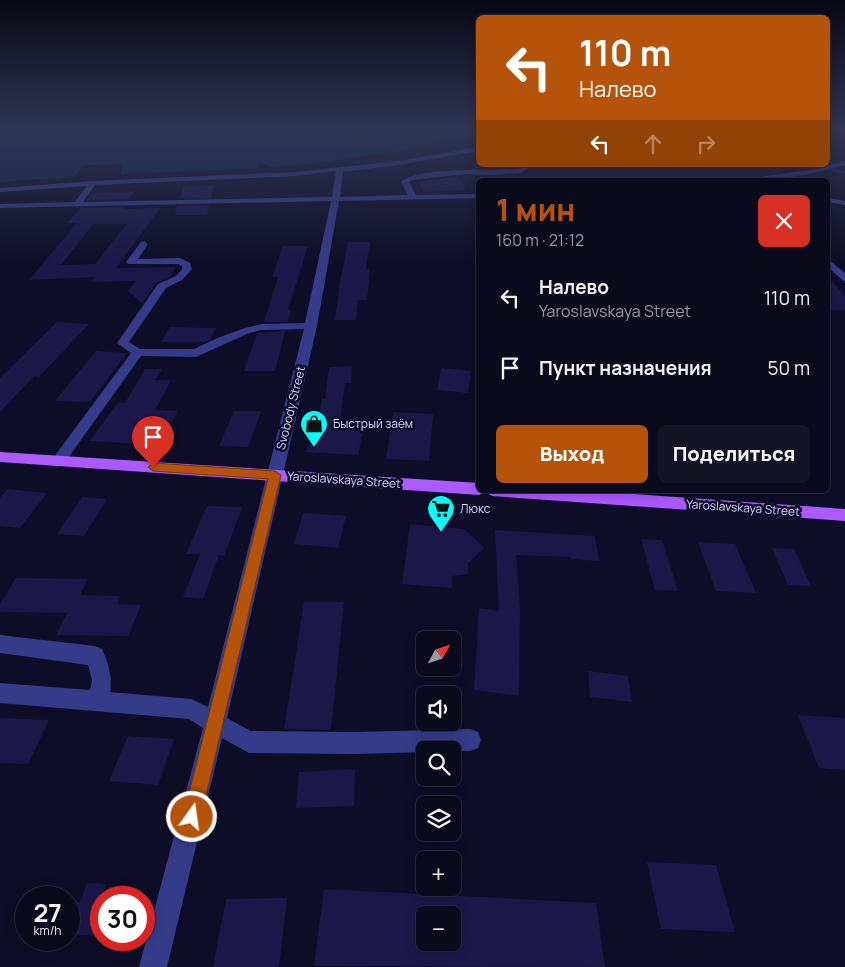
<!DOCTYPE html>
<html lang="ru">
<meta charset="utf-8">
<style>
body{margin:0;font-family:Manrope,sans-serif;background:#131326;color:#f1f3f6;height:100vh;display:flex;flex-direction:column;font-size:19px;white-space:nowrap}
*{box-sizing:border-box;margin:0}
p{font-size:16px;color:#999aa4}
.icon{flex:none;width:28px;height:28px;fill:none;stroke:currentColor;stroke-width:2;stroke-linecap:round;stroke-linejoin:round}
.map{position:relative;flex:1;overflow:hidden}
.details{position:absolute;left:476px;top:178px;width:354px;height:315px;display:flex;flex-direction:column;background:#0a0a1d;border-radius:8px;box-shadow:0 2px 12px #0003,0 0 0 1px #2a2b3b}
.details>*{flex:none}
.top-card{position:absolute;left:476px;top:15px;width:354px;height:152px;border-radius:8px;box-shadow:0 2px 12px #0003,0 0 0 1px #2a2b3b;background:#b45309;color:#fff;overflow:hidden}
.needle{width:32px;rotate:50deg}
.controls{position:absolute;left:416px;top:631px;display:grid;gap:10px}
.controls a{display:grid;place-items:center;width:45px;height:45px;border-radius:8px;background:#0a0a1d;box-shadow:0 2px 12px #0003,0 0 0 1px #2a2b3b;font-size:25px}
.speed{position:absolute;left:15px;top:886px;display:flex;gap:10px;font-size:25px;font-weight:700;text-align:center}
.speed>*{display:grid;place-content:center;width:65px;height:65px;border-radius:50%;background:#0a0a1d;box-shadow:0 2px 12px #0003,0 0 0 1px #2a2b3b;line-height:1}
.speed small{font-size:12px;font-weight:400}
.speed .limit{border:8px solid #d22;background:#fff;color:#111}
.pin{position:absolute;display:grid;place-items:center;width:42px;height:42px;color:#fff;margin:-51px -21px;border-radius:50% 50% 50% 0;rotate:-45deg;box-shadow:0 0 5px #0007}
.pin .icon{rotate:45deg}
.me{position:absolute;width:55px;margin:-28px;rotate:14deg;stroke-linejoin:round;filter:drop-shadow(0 0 4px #0008)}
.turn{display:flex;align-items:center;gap:18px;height:105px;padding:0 20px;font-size:22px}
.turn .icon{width:65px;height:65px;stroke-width:2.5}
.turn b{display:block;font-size:35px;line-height:42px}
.lanes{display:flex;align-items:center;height:48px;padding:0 20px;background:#0003;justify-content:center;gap:25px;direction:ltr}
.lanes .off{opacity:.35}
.round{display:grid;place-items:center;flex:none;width:52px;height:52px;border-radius:8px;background:#131326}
.summary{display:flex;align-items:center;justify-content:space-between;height:85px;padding:0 20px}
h1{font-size:30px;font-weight:800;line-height:38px;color:#b45309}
.button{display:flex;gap:10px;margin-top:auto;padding:10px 20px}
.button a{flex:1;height:58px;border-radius:8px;background:#b45309;color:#fff;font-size:20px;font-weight:800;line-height:58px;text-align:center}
.button a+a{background:#131326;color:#f1f3f6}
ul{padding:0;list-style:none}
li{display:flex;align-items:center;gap:15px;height:70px;padding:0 20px}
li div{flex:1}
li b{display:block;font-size:19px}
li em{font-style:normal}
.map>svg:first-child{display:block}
.water{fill:#07294b}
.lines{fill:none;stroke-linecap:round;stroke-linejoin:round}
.stream{stroke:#07294b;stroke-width:2.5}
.building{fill:#1b1749;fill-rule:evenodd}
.minor{fill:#343c8a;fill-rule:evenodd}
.major{fill:#ab5aff;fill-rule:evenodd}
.route{fill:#b45309;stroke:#753606}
.labels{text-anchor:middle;stroke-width:5;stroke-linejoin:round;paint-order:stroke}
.street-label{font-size:12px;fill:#d3d3ff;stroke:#0e0d27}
.poi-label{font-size:12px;fill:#d3d3ff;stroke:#0e0d27;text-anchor:start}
</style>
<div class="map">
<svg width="845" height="967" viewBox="0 0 845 967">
<rect width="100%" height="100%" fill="#0e0d27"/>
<polygon class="water" points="0,128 479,128 479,134 401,150 303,165 270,167 264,163 258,164 259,167 256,168 123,174 120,173 124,164 86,165 81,166 77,175 72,177 0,182"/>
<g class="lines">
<polyline class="stream" points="814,165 845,173"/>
</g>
<g class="building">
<polygon points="458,176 466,190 423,192 419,182"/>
<polygon points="214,185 211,198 180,198 183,187"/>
<polygon points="135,191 129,199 87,200 92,193"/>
<polygon points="209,205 207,215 175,215 177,206"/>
<path d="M124,207L123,209L160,208L116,268L176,267L170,277L156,283L142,303L128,291L136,281L91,282L95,277L29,280L77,223H67L80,208ZM93,224H127L95,264L61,265Z"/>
<polygon points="348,242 370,242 366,269 370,269 367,300 358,300 356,320 335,320 340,281"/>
<polygon points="283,246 308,246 288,310 291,310 288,322 264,322 278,277 272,277"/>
<polygon points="828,278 845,295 845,310 828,310"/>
<polygon points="57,322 89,324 39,377 34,376 0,412 0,378"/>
<polygon points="170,327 216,328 210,340 204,342 161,342"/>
<polygon points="285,331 275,371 244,371 257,333"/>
<polygon points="96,351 127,353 90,402 55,401"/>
<polygon points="352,366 351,383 345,383 340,424 364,425 358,455 306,452 315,422 318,423 322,399 325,399 329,367"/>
<polygon points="441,368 471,371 468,393 437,390"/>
<polygon points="145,369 162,369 155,380 171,380 155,410 178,411 158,445 90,441 118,402 125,403"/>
<polygon points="234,411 261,411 248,447 219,446"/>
<polygon points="393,412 433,414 429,461 386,459"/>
<polygon points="7,489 47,493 20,528 0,526 0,498"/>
<polygon points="82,497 107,499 84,536 57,534"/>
<polygon points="207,506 242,507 224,556 219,555 203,599 183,597 200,554 186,554"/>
<polygon points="303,513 346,516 338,548 294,544"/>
<polygon points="410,524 463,529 469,533 484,548 468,563 468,574 452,576 452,588 402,584"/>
<polygon points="495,530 595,536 599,561 571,559 571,557 516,555 520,607 519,696 474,690 479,608 499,611"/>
<polygon points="641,539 662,540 678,591 655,590"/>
<polygon points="698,542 735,544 756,593 716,591"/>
<polygon points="772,548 794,549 811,586 788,585"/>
<polygon points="16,578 88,579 80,595 121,596 117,604 141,605 128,636 56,635 67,613 0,612 0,604"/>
<polygon points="304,602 344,602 331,730 284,729"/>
<polygon points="588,671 628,676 632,702 590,697"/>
<polygon points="798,715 845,718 845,770 819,768"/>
<polygon points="0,718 49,720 28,764 0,763"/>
<polygon points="128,736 174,739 158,785 109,781"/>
<polygon points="355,769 354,806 296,808 299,772"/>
<polygon points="647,862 716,865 735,932 661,929"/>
<polygon points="87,883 106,884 101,898 101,936 69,935 69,901 80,902"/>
<path d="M324,889L596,903L605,967L314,966ZM425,915H452V942H425Z"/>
<polygon points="287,898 279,967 213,967 226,899"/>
</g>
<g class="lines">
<g class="minor">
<path d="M479,147V151L398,165L343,172L340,197L408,195L401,182C417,166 495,171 519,169L526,165H534L521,173L490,175L463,174L412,180L409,182L416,195L479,194V198L339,201L317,326L227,718L251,731L357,732L470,729L478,732L481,740L478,748L470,751L425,750V752L357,754L249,753L222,738L167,967H139L203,728L189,719L0,703V683L90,690L92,680L88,665L0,653V635L95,646L102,649C108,663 113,677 110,692L191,699L208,707L304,329L262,330L249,333L196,357L141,356L63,465L58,466L53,465L51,461L131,353L117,343L158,284L176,276L182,269V266L178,264H128L126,262L141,242L144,241L148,244L138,259L180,258L190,263L192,269L182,280L166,288L129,342L140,349H194L220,337L245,328L262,324L305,323L331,201L0,208V204L75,202L87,186L0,192V188L93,181L296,172L398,161ZM336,171L332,197L83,202L95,185L296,176Z"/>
<path d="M845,161V165C814,174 782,180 749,180L753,178L816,169Z"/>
<polygon points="828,198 845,201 845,205 828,202"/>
<polygon points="828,259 845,273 845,281 842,280 828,267"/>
</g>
<polygon class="major" points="0,452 479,483 479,490 577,490 845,509 845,521 492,496 485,492 479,495 0,462"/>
</g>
<linearGradient id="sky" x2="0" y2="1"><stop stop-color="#080715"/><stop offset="0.49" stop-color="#303552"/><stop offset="1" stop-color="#303552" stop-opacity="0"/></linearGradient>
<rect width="845" height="263" fill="url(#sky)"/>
<polygon class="route" points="153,463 275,471 281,475 201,817 198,823 192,826 185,823 183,817 268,479 153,471 148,467"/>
<defs>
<symbol id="shop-pin" viewBox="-11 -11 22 30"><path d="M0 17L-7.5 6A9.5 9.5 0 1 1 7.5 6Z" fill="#00fef5" stroke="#0e0d27"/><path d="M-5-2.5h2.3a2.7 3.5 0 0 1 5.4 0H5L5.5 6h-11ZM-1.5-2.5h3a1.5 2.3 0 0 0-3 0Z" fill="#111"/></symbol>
<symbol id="supermarket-pin" viewBox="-11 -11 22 30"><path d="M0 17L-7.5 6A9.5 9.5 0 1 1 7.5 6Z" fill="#00fef5" stroke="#0e0d27"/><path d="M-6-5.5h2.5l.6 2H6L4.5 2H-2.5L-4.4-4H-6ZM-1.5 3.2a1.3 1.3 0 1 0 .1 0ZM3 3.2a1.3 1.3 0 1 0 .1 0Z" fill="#111"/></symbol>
</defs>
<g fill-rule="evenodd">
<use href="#shop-pin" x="298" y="408" width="32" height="43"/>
<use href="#supermarket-pin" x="425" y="493" width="32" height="43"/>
</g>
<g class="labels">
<g class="street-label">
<text transform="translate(291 408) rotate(-76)" y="4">Svobody Street</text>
<text transform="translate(344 480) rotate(4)" y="4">Yaroslavskaya Street</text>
<text transform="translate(743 508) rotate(4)" y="4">Yaroslavskaya Street</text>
</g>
<g class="poi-label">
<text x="333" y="428">Быстрый заём</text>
<text x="460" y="513">Люкс</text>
</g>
</g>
</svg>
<div class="controls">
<a><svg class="needle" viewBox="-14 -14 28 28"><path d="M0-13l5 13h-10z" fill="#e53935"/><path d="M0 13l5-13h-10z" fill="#999aa4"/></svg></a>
<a><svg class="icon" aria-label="sound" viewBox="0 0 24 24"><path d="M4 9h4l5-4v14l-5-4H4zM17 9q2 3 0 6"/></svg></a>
<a><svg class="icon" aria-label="search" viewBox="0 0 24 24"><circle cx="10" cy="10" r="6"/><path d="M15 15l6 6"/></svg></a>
<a><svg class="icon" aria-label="layers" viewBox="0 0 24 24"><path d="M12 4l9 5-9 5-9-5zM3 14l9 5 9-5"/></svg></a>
<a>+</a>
<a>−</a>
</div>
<div class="speed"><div>27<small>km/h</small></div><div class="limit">30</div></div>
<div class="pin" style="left:153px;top:467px;background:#d93025"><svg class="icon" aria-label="arrive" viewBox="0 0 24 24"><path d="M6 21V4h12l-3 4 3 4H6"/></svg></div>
<svg class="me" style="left:192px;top:817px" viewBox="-20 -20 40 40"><circle r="17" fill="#b45309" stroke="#fff" stroke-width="3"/><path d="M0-11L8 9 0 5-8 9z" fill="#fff"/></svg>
<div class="top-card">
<div class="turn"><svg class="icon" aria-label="left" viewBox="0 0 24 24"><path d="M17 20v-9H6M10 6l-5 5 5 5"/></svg><div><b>110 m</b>Налево</div></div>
<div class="lanes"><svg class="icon" aria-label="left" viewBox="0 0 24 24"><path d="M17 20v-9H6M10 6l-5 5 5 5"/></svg><svg class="icon off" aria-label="ahead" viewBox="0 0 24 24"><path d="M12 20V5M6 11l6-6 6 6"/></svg><svg class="icon off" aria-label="right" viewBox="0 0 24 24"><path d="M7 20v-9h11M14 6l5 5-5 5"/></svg></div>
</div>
<section class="details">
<div class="summary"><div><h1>1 мин</h1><p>160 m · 21:12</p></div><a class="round" style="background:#d93025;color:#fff"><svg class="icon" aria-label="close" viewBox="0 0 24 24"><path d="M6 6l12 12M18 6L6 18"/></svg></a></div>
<ul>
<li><svg class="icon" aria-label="left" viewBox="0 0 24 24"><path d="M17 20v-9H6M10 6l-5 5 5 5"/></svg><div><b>Налево</b><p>Yaroslavskaya Street</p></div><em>110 m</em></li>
<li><svg class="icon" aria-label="arrive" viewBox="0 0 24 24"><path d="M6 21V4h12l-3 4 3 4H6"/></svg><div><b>Пункт назначения</b></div><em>50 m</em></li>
</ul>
<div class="button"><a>Выход</a><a>Поделиться</a></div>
</section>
</div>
